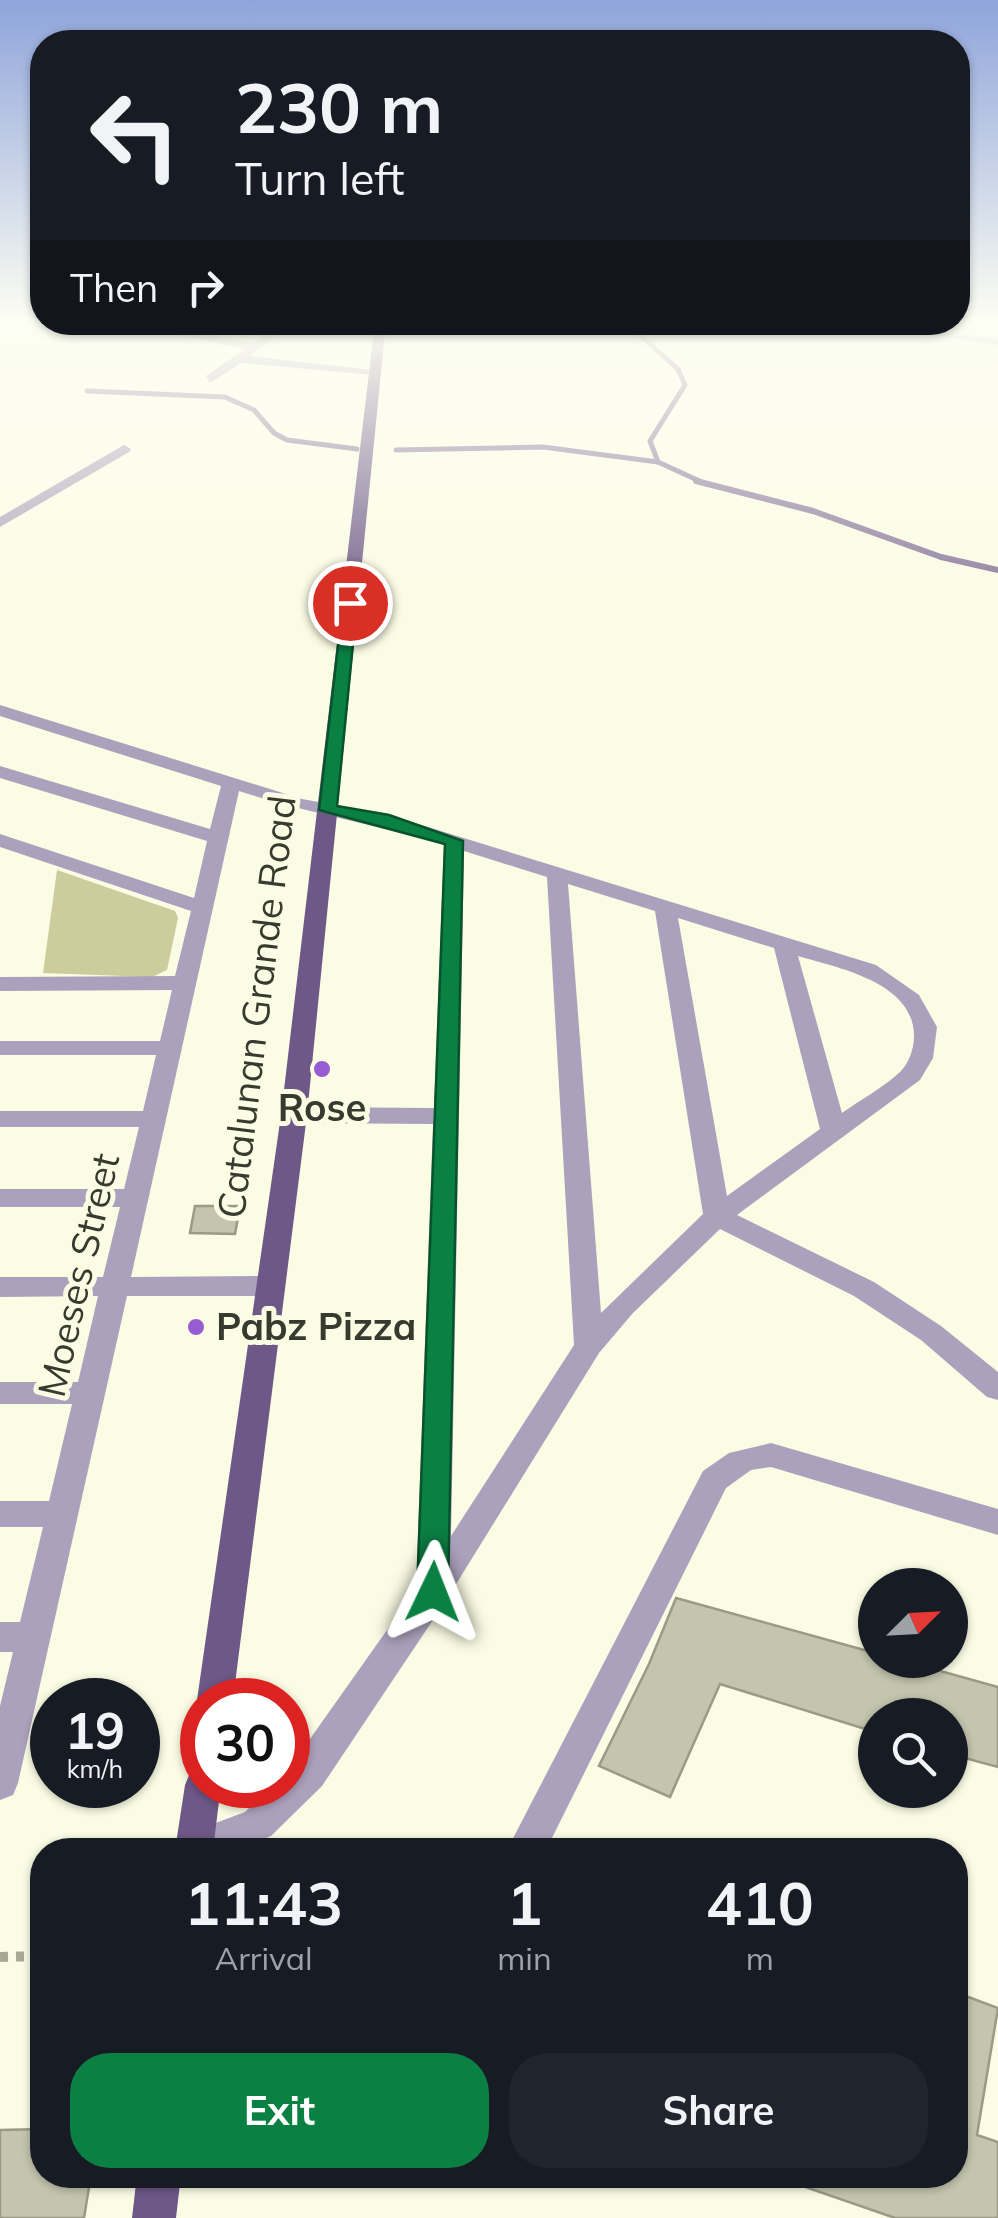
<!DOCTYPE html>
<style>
body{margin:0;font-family:Mulish,sans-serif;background:#20242c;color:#f1f3f6;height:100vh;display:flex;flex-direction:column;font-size:38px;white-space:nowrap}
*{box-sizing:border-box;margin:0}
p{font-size:32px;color:#9ea1a6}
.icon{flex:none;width:55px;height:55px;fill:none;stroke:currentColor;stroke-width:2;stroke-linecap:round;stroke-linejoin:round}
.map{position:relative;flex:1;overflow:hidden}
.panel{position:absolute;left:30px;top:1838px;width:938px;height:350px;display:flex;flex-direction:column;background:#171b24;border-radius:40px;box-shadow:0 2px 8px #0004}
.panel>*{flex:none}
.guide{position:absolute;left:30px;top:30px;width:940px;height:305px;border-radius:40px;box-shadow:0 2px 8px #0004;background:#171b24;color:#f1f3f6;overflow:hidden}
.needle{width:65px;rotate:66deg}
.controls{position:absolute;left:858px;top:1568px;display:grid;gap:20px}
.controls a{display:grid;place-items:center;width:110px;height:110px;border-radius:50%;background:#171b24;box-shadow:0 2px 8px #0004;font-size:50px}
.speed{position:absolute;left:30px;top:1678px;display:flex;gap:20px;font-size:50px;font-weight:700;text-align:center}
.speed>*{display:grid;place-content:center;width:130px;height:130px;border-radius:50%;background:#171b24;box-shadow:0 2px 8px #0004;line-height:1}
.speed small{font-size:25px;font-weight:400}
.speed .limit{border:15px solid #d22;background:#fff;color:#111}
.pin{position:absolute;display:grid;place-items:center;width:85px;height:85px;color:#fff;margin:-42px;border:5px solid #fff;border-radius:50%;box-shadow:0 2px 10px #0007}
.me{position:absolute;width:110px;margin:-55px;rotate:2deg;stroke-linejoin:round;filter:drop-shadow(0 0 8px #0008)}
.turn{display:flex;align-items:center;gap:35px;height:210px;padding:0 40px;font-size:45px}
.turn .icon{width:130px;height:130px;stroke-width:2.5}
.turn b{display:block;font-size:70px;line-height:85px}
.then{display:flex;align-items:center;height:95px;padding:0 40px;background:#0003;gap:20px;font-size:38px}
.eta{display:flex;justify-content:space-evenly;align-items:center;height:170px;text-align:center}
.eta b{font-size:60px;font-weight:700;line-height:70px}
.action{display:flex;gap:20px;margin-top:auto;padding:20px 40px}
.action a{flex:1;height:115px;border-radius:40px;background:#0b8043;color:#fff;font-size:40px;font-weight:700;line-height:115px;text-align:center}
.action a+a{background:#20242c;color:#f1f3f6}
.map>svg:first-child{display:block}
.green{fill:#cccc9d}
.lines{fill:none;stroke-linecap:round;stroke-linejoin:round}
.stream-far1{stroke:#867399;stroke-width:5}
.stream{stroke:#867399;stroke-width:6}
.building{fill:#c4c5ae;stroke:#9a9b85;stroke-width:2.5}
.path{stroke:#a6a795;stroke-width:10;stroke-dasharray:8 8;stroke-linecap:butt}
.minor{fill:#aca1bc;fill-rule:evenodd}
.major{fill:#6d5887;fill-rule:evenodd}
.route{fill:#0b8043;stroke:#07532c;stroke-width:2.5}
.poi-dot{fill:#975bd2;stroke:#fbfce4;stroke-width:4}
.labels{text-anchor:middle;stroke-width:10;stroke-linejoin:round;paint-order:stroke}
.street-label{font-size:38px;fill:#38392f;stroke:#fbfce4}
.poi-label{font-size:38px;font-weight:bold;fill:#38392f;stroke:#fbfce4}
</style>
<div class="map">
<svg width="998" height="2218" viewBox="0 0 998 2218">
<rect width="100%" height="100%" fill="#fbfce4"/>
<polygon class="green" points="57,870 175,911 178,918 167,970 152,977 43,973"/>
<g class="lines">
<g class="stream-far1">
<polyline points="625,322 678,369 685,385 650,441 658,462 706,484"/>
<polyline points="87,391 225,397 254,410 274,433 287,440 357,449"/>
<polyline points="396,450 543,447 658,462"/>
</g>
<polyline class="stream" points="696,481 813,511 941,557 998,570"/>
</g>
<g class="building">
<polygon points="195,1206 240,1206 235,1234 190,1233"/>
<polygon points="676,1598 875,1653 875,1660 901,1660 998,1687 998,1767 950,1754 950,1715 875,1715 875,1732 720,1684 670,1797 599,1766 649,1664"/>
<polygon points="955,1992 998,2008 977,2135 998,2142 998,2218 895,2218 782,2179 783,2175 955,2175"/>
<polygon points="42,2129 42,2175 91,2175 84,2218 0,2218 0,2130"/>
</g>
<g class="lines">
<polyline class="path" points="0,1957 42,1956"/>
<g class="minor">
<polygon points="118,322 143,322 253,343 282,322 295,322 249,356 381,371 375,375 241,363 210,383 206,376 245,349"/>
<polygon points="840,322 874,322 998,339 998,345"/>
<polygon points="124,445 131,449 129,452 0,527 0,517"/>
<path d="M0,705L302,799L389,815L876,965L919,995L937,1027L933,1058L920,1080L737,1215L874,1282L941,1326L998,1372V1400L987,1397L921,1340L854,1296L720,1229L633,1313L599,1353L445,1602L322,1786L271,1836L237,1850H175L181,1836L245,1812L272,1785H288V1770L416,1589L433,1124L294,1123L281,1115L294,1107L434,1108L444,845C376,824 306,813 239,791L131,1277L271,1276L281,1279L285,1286L281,1293L271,1296H127L18,1783L13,1795L0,1800V1706L13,1652H0V1622H20L43,1527H0V1501H49L72,1404H0V1382H78L98,1296L0,1297V1277H103L120,1207H0V1189H124L139,1127H0V1111H143L156,1055H0V1041H160L172,990L0,991V977L175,976L191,911L0,847V834L194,898L207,841L0,778V766L210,829L221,786L0,716ZM464,851L547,877L574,1345L451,1536ZM568,884L655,911L703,1214L601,1313ZM678,918L774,948L820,1129L727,1196ZM798,956C838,968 914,982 914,1036C914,1049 909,1063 900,1072C883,1088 860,1100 842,1113Z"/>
<polygon points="771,1443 998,1509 998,1535 771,1467 751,1470 726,1488 546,1850 507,1850 703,1471 729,1453"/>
</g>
<g class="major">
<polygon points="375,322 386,322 307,1115 233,1700 202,1700 202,1711 197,1700 281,1115"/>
<polygon points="202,1768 202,1785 221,1785 213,1850 175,1850 185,1785 190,1773"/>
<polygon points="137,2175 181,2175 176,2218 132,2218"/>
</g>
</g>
<linearGradient id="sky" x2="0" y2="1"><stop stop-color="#8ea4db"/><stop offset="0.51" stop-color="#fdfef3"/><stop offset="1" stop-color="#fdfef3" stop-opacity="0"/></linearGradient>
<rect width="998" height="630" fill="url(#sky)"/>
<polygon class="route" points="350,599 357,603 337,806 389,815 463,841 448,1592 444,1601 433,1605 422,1601 417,1592 445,844 319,810 343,603"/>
<g class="poi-dot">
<circle cx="322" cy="1069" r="10"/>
<circle cx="196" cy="1327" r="10"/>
</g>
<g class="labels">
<g class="street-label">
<text transform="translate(257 1007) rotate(-83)" y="13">Catalunan Grande Road</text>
<text transform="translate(79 1275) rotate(-77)" y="13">Moeses Street</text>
</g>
<g class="poi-label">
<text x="322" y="1121">Rose</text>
<text x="216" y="1340" text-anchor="start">Pabz Pizza</text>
</g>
</g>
</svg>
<div class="controls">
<a><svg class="needle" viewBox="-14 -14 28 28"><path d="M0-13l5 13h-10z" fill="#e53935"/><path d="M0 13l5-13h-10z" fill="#9ea1a6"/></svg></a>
<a><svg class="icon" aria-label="search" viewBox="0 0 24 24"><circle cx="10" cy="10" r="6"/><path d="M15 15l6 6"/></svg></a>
</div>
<div class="speed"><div>19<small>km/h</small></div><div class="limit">30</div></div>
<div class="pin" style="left:350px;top:603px;background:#d93025"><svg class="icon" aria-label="arrive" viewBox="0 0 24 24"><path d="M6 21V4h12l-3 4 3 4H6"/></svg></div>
<svg class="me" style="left:433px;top:1592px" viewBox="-20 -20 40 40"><path d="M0-17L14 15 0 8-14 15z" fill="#0b8043" stroke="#fff" stroke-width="4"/></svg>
<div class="guide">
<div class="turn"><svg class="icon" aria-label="left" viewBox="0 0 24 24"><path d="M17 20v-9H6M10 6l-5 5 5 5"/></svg><div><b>230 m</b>Turn left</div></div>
<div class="then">Then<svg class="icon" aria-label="right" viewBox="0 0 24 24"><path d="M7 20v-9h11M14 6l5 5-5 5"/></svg></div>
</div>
<section class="panel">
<div class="eta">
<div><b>11:43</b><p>Arrival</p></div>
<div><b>1</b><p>min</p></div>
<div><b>410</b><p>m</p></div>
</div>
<div class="action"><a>Exit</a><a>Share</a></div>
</section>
</div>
